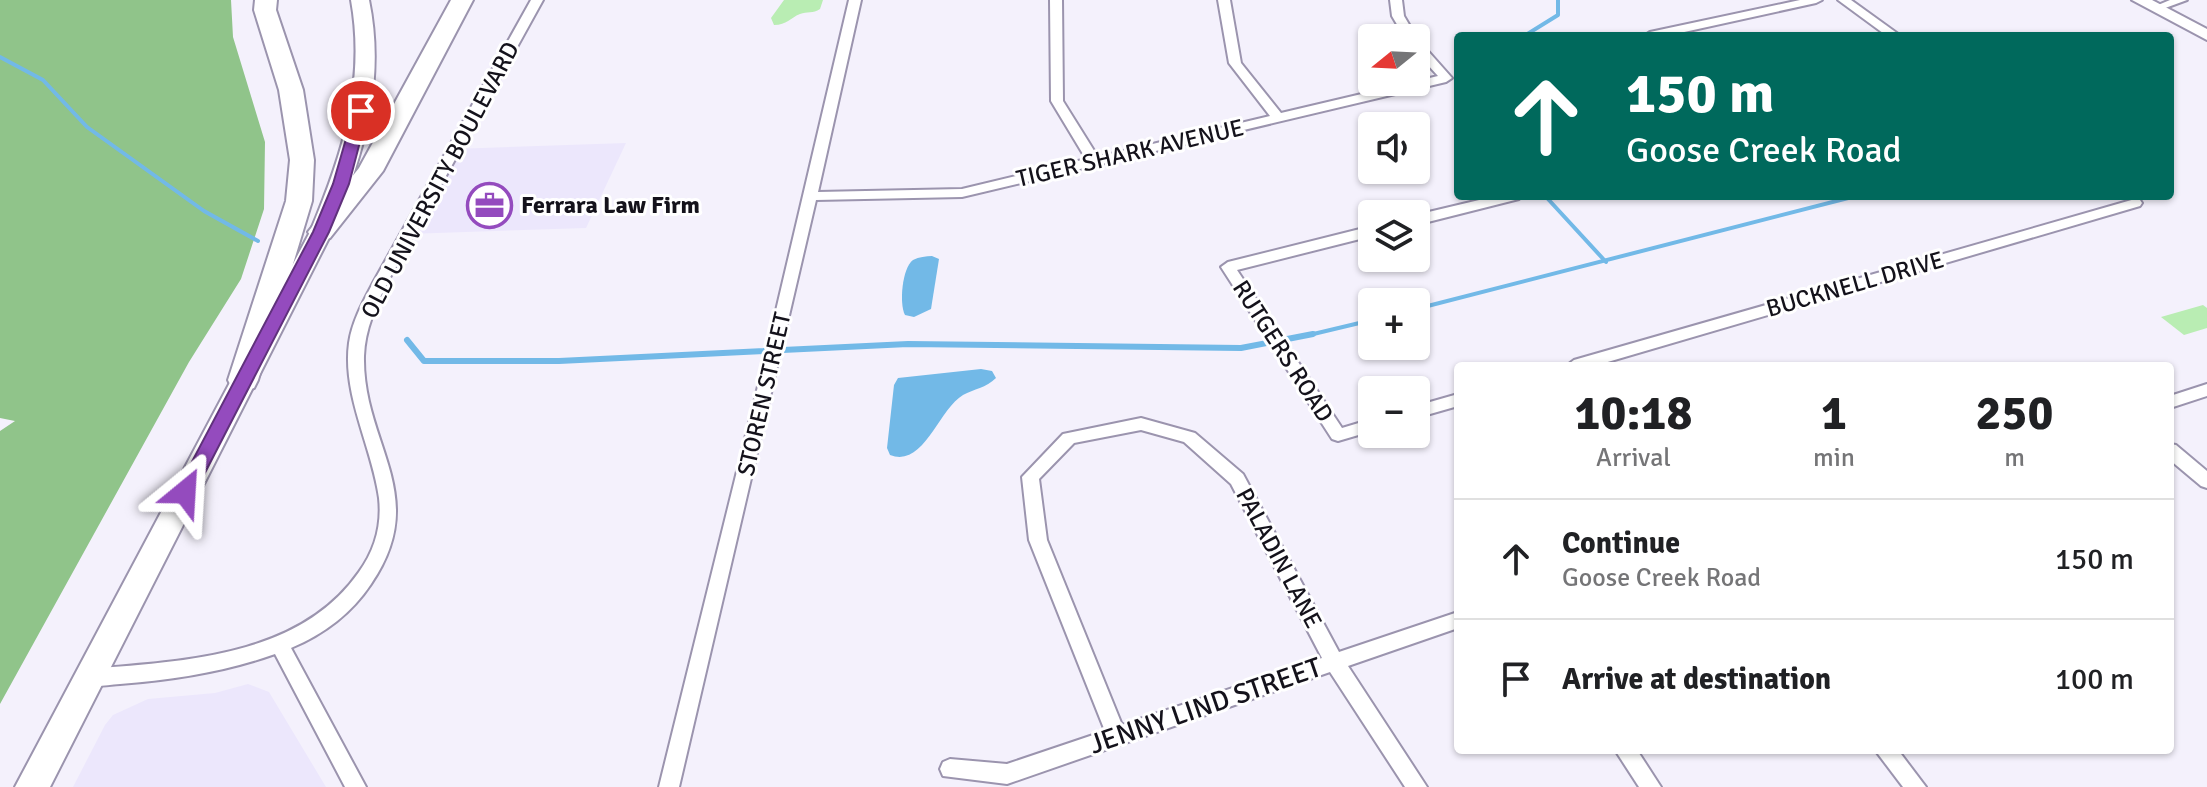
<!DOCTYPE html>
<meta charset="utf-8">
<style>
body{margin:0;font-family:Signika,sans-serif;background:#f2f2f2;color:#202124;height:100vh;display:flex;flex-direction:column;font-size:30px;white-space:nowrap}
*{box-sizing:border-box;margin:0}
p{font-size:26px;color:#757577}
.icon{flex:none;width:44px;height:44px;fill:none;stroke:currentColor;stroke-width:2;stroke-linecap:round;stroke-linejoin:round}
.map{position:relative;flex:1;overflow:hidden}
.drawer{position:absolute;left:1454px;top:362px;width:720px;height:392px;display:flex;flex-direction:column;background:#fff;border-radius:8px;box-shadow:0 2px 6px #0004}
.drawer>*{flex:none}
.hud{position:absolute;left:1454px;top:32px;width:720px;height:168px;border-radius:8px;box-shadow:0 2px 6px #0004;background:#00695c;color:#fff;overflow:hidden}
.needle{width:52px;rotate:252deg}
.fabs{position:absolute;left:1358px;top:24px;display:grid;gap:16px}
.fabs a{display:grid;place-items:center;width:72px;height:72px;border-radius:8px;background:#fff;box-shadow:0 2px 6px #0004;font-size:40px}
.pin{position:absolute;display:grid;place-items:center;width:68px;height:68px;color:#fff;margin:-34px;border:4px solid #fff;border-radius:50%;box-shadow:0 2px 8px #0007}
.me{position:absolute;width:88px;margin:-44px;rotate:27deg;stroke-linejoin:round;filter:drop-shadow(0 0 6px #0008)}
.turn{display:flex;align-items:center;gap:28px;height:168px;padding:0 40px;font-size:36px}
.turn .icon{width:104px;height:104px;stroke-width:2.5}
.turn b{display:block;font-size:56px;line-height:68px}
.eta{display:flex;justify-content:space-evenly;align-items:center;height:136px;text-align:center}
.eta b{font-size:48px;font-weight:800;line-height:56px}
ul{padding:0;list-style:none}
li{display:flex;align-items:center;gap:24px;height:120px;padding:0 40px;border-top:2px solid #e0e0e0}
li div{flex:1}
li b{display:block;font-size:30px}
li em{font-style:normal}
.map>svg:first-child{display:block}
.built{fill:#ece7fc}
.green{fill:#b9edb3}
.forest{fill:#90c48a}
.water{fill:#72b9e7}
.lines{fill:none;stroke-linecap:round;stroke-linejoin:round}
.stream-far1{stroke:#72b9e7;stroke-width:4}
.stream{stroke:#72b9e7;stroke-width:6}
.street-casing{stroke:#9b94ae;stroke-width:4}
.secondary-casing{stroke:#9b94ae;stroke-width:4}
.primary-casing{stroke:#9b94ae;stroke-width:4}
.highway-casing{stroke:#9b94ae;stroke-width:4}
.street{fill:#fff;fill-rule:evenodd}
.secondary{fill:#fff;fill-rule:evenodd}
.primary{fill:#fff;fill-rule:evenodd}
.highway{fill:#fff;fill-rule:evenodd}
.route{fill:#944bbe;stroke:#60317c;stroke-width:2}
.labels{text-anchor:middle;stroke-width:6;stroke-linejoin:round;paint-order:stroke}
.street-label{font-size:24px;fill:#14121b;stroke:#fff}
.poi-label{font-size:24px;font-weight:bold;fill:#14121b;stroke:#fff;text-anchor:start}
.near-street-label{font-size:28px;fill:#14121b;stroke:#fff}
</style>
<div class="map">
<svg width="2207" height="787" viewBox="0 0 2207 787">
<rect width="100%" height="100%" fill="#f4f1fc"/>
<g class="built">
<polygon points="626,143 586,228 407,234 453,149"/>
<polygon points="248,684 269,692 326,787 73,787 105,725 113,715 148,699 215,693"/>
</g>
<g class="green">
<path d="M784,0H823L820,9C813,14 807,11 800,14C790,18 787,25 774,25L771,18Z"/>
<polygon points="2203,305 2207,308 2207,328 2184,335 2161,317"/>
</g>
<polygon class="forest" points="0,0 231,0 233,37 265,142 264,209 241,279 189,362 0,704 0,431 15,421 0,418"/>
<g class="water">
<path d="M932,256L939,259L931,309L914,317L905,315C899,304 902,268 913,260C919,257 926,256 932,256Z"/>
<path d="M981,369L992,371L996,378C986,388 974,389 963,395C938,410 924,468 890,455L887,448L894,385L898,378Z"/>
</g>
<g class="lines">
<g class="stream-far1">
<polyline points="1524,36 1558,15 1558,0"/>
<polyline points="0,57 43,80 87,127 204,211 258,241"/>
<polyline points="1548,199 1606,262"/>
<polyline points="1416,309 1856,196"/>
<polyline points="1305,336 1372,320"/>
</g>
<polyline class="stream" points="407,340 424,361 559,361 908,344 1241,348 1313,334"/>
<defs>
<g id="street">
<path d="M531,0H543L388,281C376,305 365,329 364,356C362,444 432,495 371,584C351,614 324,634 291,648L366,787H345L275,654C225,672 172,680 120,684C107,685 94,688 82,684L79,678L82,672L89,669C184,661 300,657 359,572C375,550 382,525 379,498C372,447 342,395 349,343C352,321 364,300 374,281Z"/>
<polygon points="849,0 861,0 818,192 962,189 1086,159 1051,101 1050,0 1062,0 1063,101 1098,157 1270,116 1229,63 1218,0 1230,0 1241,63 1281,113 1438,76 1416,52 1416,41 1420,42 1452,78 1446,82 962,197 816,200 679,787 659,787 763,366"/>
<polygon points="1390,0 1402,0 1404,16 1417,38 1416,39 1405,38 1392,16"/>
<polygon points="1800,0 1822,0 1816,3 1666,36 1644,36 1650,32"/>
<polygon points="1838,0 1851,0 1901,36 1887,36"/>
<polygon points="2170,0 2187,0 2157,11 2151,8"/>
<polygon points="1496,196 1521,196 1519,199 1416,225 1416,215"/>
<polygon points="2135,199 2140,200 2142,203 2140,206 1594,366 1566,366 1574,360"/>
<polygon points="1372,226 1372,236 1237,270 1342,428 1372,419 1372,431 1338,441 1332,439 1221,267 1228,262"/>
<polygon points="2207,384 2207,396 2170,408 2170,396"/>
<polygon points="1458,394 1458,406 1416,418 1416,406"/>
<path d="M1141,418L1195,433L1243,474L1339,652L1458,612V628L1348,666L1427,787H1405L1330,672L1007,784L943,776L940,769L943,762L950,759L1007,764L1105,731L1029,540L1022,477L1063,434ZM1141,430L1184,442L1231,484L1322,658L1122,725L1047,540L1039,479L1074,443Z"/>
<polygon points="2170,444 2176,445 2207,471 2207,488 2201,486 2170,460"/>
<polygon points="1615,750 1637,750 1661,787 1639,787"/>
<polygon points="1875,750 1898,750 1926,787 1903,787"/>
</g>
<polygon id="secondary" points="2132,0 2152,0 2207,29 2207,40"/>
<path id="primary" d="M351,0H369C386,82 363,156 332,232L50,787H15L310,232C342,156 366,83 351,0Z"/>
<g id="highway">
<polygon points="255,0 277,0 276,10 303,90 314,160 312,201 258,380 254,388 243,391 232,388 228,380 286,201 290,160 279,90 254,10"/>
<polygon points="451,0 473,0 383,171 330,238 321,241 312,238 308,232 359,168"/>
</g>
</defs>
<use href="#street" class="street-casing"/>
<use href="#secondary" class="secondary-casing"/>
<use href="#primary" class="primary-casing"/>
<use href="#highway" class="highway-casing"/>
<use href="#street" class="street"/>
<use href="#secondary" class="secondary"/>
<use href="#primary" class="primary"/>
<use href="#highway" class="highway"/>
</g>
<polygon class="route" points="361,106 368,111 349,184 329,232 192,498 178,498 176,492 313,232 333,184 354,111"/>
<defs>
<symbol id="office-ring" viewBox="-11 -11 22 22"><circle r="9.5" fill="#fff" stroke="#944bbe" stroke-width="1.5"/><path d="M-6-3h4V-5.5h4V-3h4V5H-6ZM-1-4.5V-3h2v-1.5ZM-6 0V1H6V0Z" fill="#944bbe"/></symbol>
</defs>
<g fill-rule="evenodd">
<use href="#office-ring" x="464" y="180" width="51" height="51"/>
</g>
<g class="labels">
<g class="street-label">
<text transform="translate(1130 153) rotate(-13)" y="8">TIGER SHARK AVENUE</text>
<text transform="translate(440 180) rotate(-62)" y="8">OLD UNIVERSITY BOULEVARD</text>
<text transform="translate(1855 284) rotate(-16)" y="8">BUCKNELL DRIVE</text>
<text transform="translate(1283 351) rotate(57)" y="8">RUTGERS ROAD</text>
<text transform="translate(764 394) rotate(-77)" y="8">STOREN STREET</text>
<text transform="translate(1279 558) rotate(62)" y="8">PALADIN LANE</text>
</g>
<g class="poi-label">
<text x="521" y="213">Ferrara Law Firm</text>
</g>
<g class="near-street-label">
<text transform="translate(1205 705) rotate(-19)" y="10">JENNY LIND STREET</text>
</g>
</g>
</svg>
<div class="fabs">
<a><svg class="needle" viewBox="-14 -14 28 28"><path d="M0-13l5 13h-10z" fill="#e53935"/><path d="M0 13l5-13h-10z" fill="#757577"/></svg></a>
<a><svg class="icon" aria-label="sound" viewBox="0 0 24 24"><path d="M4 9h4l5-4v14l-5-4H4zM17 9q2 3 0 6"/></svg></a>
<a><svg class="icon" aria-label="layers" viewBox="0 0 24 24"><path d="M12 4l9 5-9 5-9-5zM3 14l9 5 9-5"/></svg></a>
<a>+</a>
<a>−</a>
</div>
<div class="pin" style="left:361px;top:111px;background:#d93025"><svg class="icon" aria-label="arrive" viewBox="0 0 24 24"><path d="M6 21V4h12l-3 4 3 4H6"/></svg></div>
<svg class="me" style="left:185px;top:492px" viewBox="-20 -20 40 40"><path d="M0-17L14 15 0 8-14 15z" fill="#944bbe" stroke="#fff" stroke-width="4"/></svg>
<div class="hud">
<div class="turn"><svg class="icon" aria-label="ahead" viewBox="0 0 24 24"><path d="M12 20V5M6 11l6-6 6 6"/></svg><div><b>150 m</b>Goose Creek Road</div></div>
</div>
<section class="drawer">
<div class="eta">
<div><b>10:18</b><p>Arrival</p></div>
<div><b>1</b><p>min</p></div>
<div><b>250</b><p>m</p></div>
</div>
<ul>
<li><svg class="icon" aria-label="ahead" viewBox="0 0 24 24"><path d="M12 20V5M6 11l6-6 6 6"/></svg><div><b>Continue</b><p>Goose Creek Road</p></div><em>150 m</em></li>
<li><svg class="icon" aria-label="arrive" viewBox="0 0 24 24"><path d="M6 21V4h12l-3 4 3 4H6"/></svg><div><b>Arrive at destination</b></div><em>100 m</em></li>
</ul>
</section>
</div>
